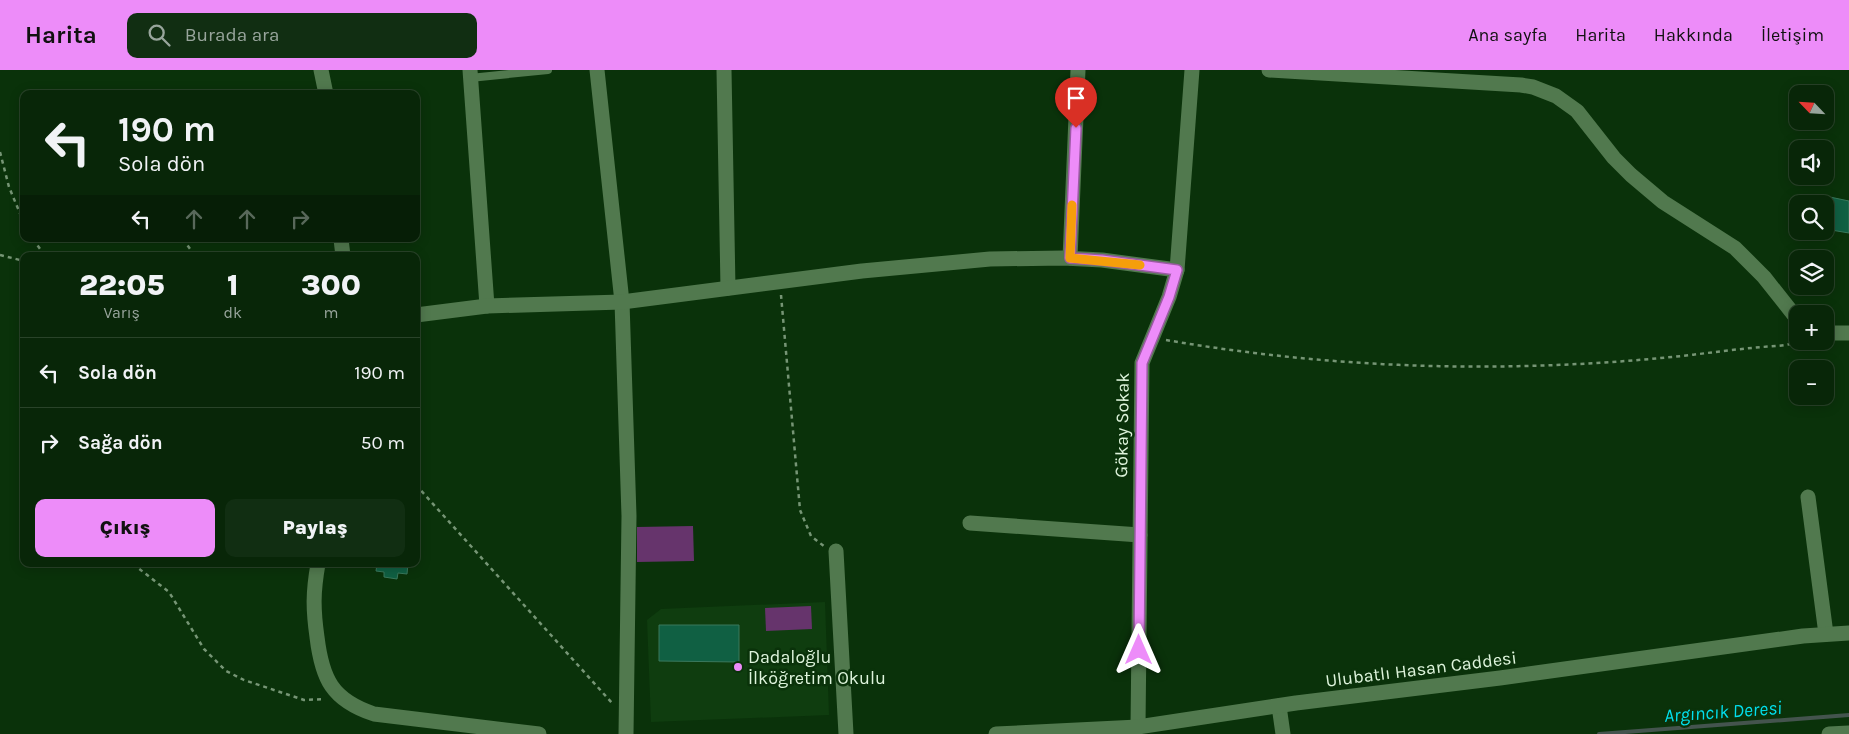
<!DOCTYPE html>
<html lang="tr">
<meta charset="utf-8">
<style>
body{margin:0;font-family:Karla,sans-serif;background:#112e12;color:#f1f3f6;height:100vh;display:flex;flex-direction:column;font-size:19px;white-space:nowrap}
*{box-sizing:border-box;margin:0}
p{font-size:16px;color:#98a59c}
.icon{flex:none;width:28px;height:28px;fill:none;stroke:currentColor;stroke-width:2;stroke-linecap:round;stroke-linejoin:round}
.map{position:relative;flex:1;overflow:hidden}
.panel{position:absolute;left:20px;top:182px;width:400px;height:315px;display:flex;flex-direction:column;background:#082608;border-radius:10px;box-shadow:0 2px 12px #0003,0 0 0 1px #294329}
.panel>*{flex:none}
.banner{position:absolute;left:20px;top:20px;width:400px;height:152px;border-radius:10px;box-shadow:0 2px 12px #0003,0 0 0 1px #294329;background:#082608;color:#f1f3f6;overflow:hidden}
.needle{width:32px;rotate:295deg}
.fabs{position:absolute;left:1789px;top:15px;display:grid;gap:10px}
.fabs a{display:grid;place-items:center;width:45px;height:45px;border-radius:10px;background:#082608;box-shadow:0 2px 12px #0003,0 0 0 1px #294329;font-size:25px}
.pin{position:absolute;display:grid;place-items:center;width:42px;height:42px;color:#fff;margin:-51px -21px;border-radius:50% 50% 50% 0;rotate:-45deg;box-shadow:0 0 5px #0007}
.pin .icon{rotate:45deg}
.me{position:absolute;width:55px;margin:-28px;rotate:0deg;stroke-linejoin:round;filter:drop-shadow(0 0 4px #0008)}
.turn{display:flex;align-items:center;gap:18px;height:105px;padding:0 15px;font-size:22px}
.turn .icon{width:65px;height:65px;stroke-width:2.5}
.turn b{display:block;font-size:35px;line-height:42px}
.lanes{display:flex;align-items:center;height:48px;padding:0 15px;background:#0003;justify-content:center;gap:25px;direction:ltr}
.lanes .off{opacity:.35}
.eta{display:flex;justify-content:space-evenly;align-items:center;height:85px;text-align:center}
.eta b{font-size:30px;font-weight:800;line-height:35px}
.button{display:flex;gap:10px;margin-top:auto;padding:10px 15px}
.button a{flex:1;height:58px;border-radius:10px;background:#ed8cf9;color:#111;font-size:20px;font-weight:800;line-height:58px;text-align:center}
.button a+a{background:#112e12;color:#f1f3f6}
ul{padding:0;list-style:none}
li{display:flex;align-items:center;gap:15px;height:70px;padding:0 15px;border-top:1px solid #294329}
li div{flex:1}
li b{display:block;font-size:19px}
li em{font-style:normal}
header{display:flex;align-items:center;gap:30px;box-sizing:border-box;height:70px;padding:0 25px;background:#ed8cf9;color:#111}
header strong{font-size:24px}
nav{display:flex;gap:28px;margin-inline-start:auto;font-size:18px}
.search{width:350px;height:45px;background:#112e12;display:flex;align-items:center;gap:12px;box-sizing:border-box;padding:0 18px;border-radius:10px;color:#98a59c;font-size:19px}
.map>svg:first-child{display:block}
.built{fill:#0f3d0f}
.green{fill:#66346c}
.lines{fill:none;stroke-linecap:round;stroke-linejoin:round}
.stream{stroke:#44544e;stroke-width:4}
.building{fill:#106043;stroke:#3a795d}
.path{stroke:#769575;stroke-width:2.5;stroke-dasharray:4 4;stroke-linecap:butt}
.lane{stroke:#51794e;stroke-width:8}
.street{stroke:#51794e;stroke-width:15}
.route-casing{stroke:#9a5ba2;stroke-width:12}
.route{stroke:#ed8cf9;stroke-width:9}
.slow{stroke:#f59e0b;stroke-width:9}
.poi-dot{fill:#ed8cf9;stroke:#0a320a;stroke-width:2}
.labels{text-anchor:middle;stroke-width:5;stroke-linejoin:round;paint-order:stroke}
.street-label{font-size:18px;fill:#def4dc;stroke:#0a320a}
.poi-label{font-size:18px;fill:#def4dc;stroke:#0a320a;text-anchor:start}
.water-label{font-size:19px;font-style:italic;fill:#02dfed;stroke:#0a320a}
</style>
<header>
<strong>Harita</strong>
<div class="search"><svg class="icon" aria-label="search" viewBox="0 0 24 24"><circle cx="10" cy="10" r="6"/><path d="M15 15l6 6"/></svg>Burada ara</div>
<nav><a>Ana sayfa</a><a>Harita</a><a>Hakkında</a><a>İletişim</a></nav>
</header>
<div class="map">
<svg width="1849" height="664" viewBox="0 0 1849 664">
<rect width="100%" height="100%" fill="#0a320a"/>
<polygon class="built" points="825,532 829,645 651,652 647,550 661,539"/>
<g class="green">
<polygon points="693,456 694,491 637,492 637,457"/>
<polygon points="811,536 812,559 766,561 765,538"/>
</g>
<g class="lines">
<polyline class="stream" points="1599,664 1849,645"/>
</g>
<g class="building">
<polygon points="1825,126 1849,131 1849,163 1825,159"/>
<polygon points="377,494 408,494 407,504 398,503 397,509 384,507 384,502 376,501"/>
<polygon points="659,555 739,555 739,592 659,591"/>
</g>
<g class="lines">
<g class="path">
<polyline points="0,82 9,117 24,153"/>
<polyline points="33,169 45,186"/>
<polyline points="183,169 195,186"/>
<polyline points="0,185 24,191"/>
<polyline points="781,225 800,440 811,466 825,477"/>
<polyline points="22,270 24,270"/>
<path d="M1166,270C1340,300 1515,304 1691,285C1715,282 1739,279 1762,277C1775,276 1788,276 1800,271"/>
<polyline points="416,415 612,633"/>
<polyline points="133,494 169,522 204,579 226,601 244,610 304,630 325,629"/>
</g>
<polyline class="lane" points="470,8 548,0"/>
<g class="street">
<polyline points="321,0 326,24"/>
<polyline points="470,0 487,236"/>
<polyline points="597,0 622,232 629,446 626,664"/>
<polyline points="724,0 728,218"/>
<polyline points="1269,0 1521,15 1533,17 1556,26 1577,41 1614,88 1631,105 1663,132 1735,178 1764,207 1798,250"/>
<polyline points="341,169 343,186"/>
<polyline points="1070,188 1078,0"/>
<polyline points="416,245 487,236 622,232 862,201 990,189 1064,188 1102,190 1177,200"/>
<polyline points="1825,263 1849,263"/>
<polyline points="1808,427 1826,564"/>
<polyline points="970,453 1140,465"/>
<polyline points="836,481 846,664"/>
<path d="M318,494C313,522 313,539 317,567C322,609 332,630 374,644L539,664"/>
<polyline points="1279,636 1283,664"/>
<polyline points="1138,657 1142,293 1169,227 1177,200 1192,0"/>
<polyline points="996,664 1138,657 1296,633 1500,608 1803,566 1849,563"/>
<polyline points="1829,664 1849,663"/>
</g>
</g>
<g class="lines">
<defs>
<polyline id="route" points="1076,58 1070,188 1102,190 1177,200 1169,227 1142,293 1139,580"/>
</defs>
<use href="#route" class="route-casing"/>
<use href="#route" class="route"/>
<polyline class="slow" points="1072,135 1070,188 1140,195"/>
</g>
<circle class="poi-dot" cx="738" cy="597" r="5"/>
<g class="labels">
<g class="street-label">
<text transform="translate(1122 355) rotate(-89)" y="6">Gökay Sokak</text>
<text transform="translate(1421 599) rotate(-7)" y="6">Ulubatlı Hasan Caddesi</text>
</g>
<g class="poi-label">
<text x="748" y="593">Dadaloğlu<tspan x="748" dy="21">İlköğretim Okulu</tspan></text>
</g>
<g class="water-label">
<text transform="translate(1723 641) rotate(-4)" y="7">Argıncık Deresi</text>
</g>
</g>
</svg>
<div class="fabs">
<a><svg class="needle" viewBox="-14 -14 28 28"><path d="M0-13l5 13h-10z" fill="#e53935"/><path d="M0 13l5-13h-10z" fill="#98a59c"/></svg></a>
<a><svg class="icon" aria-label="sound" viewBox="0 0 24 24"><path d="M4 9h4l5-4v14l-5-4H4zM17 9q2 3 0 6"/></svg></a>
<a><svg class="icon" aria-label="search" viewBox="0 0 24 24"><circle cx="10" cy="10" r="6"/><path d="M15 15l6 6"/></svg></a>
<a><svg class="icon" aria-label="layers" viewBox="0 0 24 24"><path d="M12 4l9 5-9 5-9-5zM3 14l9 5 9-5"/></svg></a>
<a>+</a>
<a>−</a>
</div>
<div class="pin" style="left:1076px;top:58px;background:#d93025"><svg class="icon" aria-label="arrive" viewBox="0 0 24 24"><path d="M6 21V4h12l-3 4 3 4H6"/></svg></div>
<svg class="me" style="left:1139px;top:580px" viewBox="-20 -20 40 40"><path d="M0-17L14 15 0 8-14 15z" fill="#ed8cf9" stroke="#fff" stroke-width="4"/></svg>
<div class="banner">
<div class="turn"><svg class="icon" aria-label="left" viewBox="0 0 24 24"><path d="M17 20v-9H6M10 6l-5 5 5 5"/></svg><div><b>190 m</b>Sola dön</div></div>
<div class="lanes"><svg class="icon" aria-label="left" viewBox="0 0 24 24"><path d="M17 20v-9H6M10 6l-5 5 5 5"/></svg><svg class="icon off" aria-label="ahead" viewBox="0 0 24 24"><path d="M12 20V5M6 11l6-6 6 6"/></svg><svg class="icon off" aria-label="ahead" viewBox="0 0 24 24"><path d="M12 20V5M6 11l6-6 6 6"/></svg><svg class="icon off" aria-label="right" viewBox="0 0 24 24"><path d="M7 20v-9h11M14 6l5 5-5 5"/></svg></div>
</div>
<section class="panel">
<div class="eta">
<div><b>22:05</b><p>Varış</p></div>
<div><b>1</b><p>dk</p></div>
<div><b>300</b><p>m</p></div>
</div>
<ul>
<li><svg class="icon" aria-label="left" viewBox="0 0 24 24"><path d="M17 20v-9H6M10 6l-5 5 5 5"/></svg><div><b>Sola dön</b></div><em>190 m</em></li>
<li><svg class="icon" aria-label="right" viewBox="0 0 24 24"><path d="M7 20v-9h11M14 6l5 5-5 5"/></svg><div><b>Sağa dön</b></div><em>50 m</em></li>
</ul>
<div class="button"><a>Çıkış</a><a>Paylaş</a></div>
</section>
</div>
